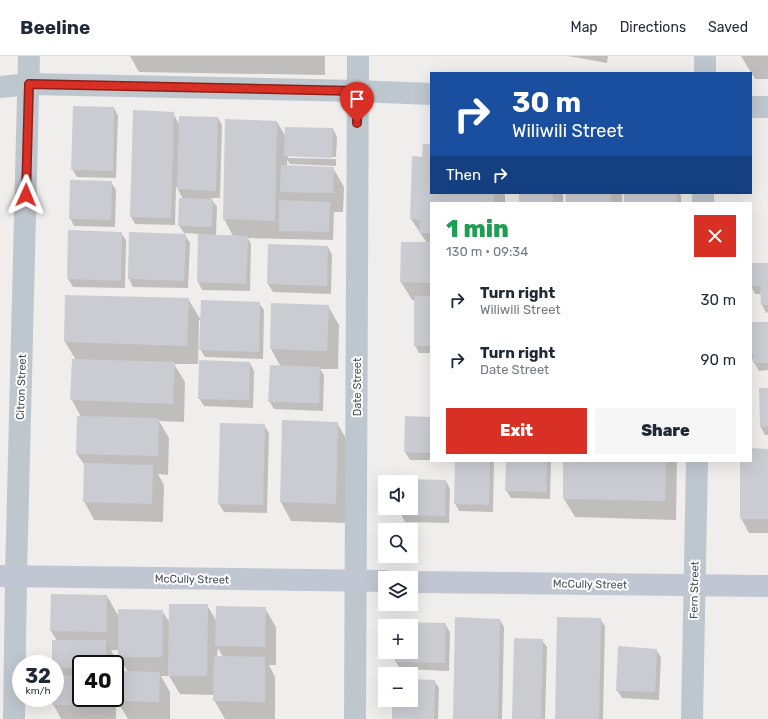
<!DOCTYPE html>
<meta charset="utf-8">
<style>
body{margin:0;font-family:Rubik,sans-serif;background:#f6f6f7;color:#1f2937;height:100vh;display:flex;flex-direction:column;font-size:15px;white-space:nowrap}
*{box-sizing:border-box;margin:0}
p{font-size:13px;color:#747a83}
.icon{flex:none;width:22px;height:22px;fill:none;stroke:currentColor;stroke-width:2;stroke-linecap:round;stroke-linejoin:round}
.map{position:relative;flex:1;overflow:hidden}
.details{position:absolute;left:430px;top:146px;width:322px;height:260px;display:flex;flex-direction:column;background:#fff;border-radius:0px;box-shadow:0 4px 16px #0002}
.details>*{flex:none}
.hud{position:absolute;left:430px;top:16px;width:322px;height:122px;border-radius:0px;box-shadow:0 4px 16px #0002;background:#1a4fa0;color:#fff;overflow:hidden}
.fabs{position:absolute;left:378px;top:419px;display:grid;gap:8px}
.fabs a{display:grid;place-items:center;width:40px;height:40px;border-radius:0px;background:#fff;box-shadow:0 4px 16px #0002;font-size:20px}
.speed{position:absolute;left:12px;top:599px;display:flex;gap:8px;font-size:20px;font-weight:700;text-align:center}
.speed>*{display:grid;place-content:center;width:52px;height:52px;border-radius:50%;background:#fff;box-shadow:0 4px 16px #0002;line-height:1}
.speed small{font-size:10px;font-weight:400}
.speed .limit{border:2px solid #111;border-radius:6px;background:#fff;color:#111}
.pin{position:absolute;display:grid;place-items:center;width:34px;height:34px;color:#fff;margin:-41px -17px;border-radius:50% 50% 50% 0;rotate:-45deg;box-shadow:0 0 4px #0007}
.pin .icon{rotate:45deg}
.me{position:absolute;width:44px;margin:-22px;rotate:1deg;stroke-linejoin:round;filter:drop-shadow(0 0 3px #0008)}
.turn{display:flex;align-items:center;gap:14px;height:84px;padding:0 16px;font-size:18px}
.turn .icon{width:52px;height:52px;stroke-width:2.5}
.turn b{display:block;font-size:28px;line-height:34px}
.then{display:flex;align-items:center;height:38px;padding:0 16px;background:#0003;gap:8px;font-size:15px}
.round{display:grid;place-items:center;flex:none;width:42px;height:42px;border-radius:0px;background:#f6f6f7}
.head{display:flex;align-items:center;justify-content:space-between;height:68px;padding:0 16px}
h1{font-size:24px;font-weight:800;line-height:30px;color:#1e9e55}
.action{display:flex;gap:8px;margin-top:auto;padding:8px 16px}
.action a{flex:1;height:46px;border-radius:0px;background:#d93025;color:#fff;font-size:16px;font-weight:800;line-height:46px;text-align:center}
.action a+a{background:#f6f6f7;color:#1f2937}
ul{padding:0;list-style:none}
li{display:flex;align-items:center;gap:12px;height:60px;padding:0 16px}
li div{flex:1}
li b{display:block;font-size:15px}
li em{font-style:normal}
header{display:flex;align-items:center;gap:24px;box-sizing:border-box;height:56px;padding:0 20px;background:#fff;border-bottom:1px solid #e0e1e3}
header strong{font-size:19px}
nav{display:flex;gap:22px;margin-inline-start:auto;font-size:14px}
.map>svg:first-child{display:block}
.shadow{fill:#0003;fill-rule:evenodd}
.building{fill:#cbccd2}
.lines{fill:none;stroke-linecap:round;stroke-linejoin:round}
.minor{stroke:#bfc7ce;stroke-width:22}
.tertiary{stroke:#bfc7ce;stroke-width:22}
.secondary{stroke:#c0c7d3;stroke-width:22}
.route-casing{stroke:#8d1f18;stroke-width:10}
.route{stroke:#d93025;stroke-width:7}
.labels{text-anchor:middle;stroke-width:4;stroke-linejoin:round;paint-order:stroke}
.street-label{font-size:11px;fill:#474f59;stroke:#fff}
</style>
<header>
<strong>Beeline</strong>
<nav><a>Map</a><a>Directions</a><a>Saved</a></nav>
</header>
<div class="map">
<svg width="768" height="663" viewBox="0 0 768 663">
<rect width="100%" height="100%" fill="#f0eeed"/>
<g class="shadow">
<polygon points="130,0 325,0 325,19 139,16"/>
<polygon points="568,0 608,0 607,7"/>
<polygon points="741,0 768,0 768,23 755,23"/>
<polygon points="114,52 118,60 116,122 77,121 72,113"/>
<polygon points="173,57 179,68 218,62 222,69 220,142 211,142 217,151 216,179 233,180 224,163 226,64 277,66 286,81 333,73 337,81 336,101 288,100 288,102 336,103 336,110 290,108 287,104 287,111 333,112 344,131 343,156 334,156 333,184 248,182 251,188 250,235 202,234 198,226 199,178 184,177 190,187 188,232 133,231 129,223 185,179 179,169 183,143 176,130 175,169 135,168 131,161"/>
<polygon points="431,89 431,137 505,137 505,147 431,147 431,297 419,297 415,289 415,244 412,244 401,226 427,187 411,163 423,102"/>
<polygon points="111,126 116,134 115,171 74,170 70,162"/>
<rect x="520" y="137" width="43" height="10"/>
<rect x="567" y="137" width="55" height="10"/>
<polygon points="625,137 680,137 681,140 681,147 625,147"/>
<polygon points="121,177 126,184 125,232 73,231 68,223"/>
<polygon points="269,189 328,191 332,199 331,238 273,236 268,228"/>
<polygon points="751,208 768,208 768,256 766,257 762,249 761,238 755,238 751,230"/>
<polygon points="188,243 201,264 199,264 198,308 174,308 185,326 184,366 159,365 169,382 168,419 158,418 164,429 163,466 94,464 84,445 85,410 77,398 81,361 72,344 72,304 76,304 65,286"/>
<polygon points="259,247 264,254 263,303 205,301 200,293"/>
<polygon points="328,250 339,269 338,313 320,313 324,319 323,355 274,353 269,345 281,311 271,293"/>
<polygon points="751,267 768,267 768,314 759,315 751,301"/>
<polygon points="250,307 254,315 253,352 204,350 199,342"/>
<polygon points="768,333 768,379 765,379 761,371"/>
<polygon points="406,361 431,362 431,404 410,404 405,396"/>
<polygon points="337,367 348,386 346,467 291,465 281,446"/>
<polygon points="264,369 269,377 267,457 224,456 219,448"/>
<polygon points="751,393 768,394 768,477 749,477 741,462 741,405 751,405"/>
<polygon points="456,405 494,405 493,456 459,455 455,447"/>
<polygon points="507,405 551,405 550,443 511,442 506,434"/>
<polygon points="564,405 677,405 676,464 575,461 564,443"/>
<polygon points="446,425 450,433 449,467 405,466 401,458 401,452 411,452 411,426 402,426"/>
<path d="M107,540L119,561L162,555L170,567L207,549L217,566L265,552L276,571V609H269L275,621V663H225L214,644V639L180,638L169,620H161L170,636V663H128L116,643V663H61L53,648V642H55V620H58L55,616V608H53L57,585L51,575ZM218,592L223,601H217ZM111,594H119V600L128,616H116V604ZM81,608H115V631H117V642L115,638V642H81Z"/>
<polygon points="600,563 605,570 603,663 556,663"/>
<polygon points="500,564 504,571 502,663 454,663"/>
<polygon points="445,568 450,576 449,615 400,613 396,606 396,596 411,596 411,570 396,570"/>
<polygon points="542,584 547,591 545,663 513,663"/>
<polygon points="656,594 661,601 659,644 622,642 617,634"/>
<polygon points="411,624 434,625 439,632 438,663 393,663 393,644 411,644"/>
</g>
<g class="building">
<polygon points="73,50 114,51 113,115 71,114"/>
<polygon points="133,54 174,56 171,162 130,161"/>
<polygon points="179,60 218,61 216,135 177,133"/>
<polygon points="225,63 277,65 275,165 223,163"/>
<polygon points="285,71 333,72 332,102 284,100"/>
<polygon points="423,88 431,88 431,137 494,137 494,147 431,147 431,177 419,177 420,164 410,163 412,100 422,101"/>
<polygon points="281,109 334,111 333,137 280,136"/>
<polygon points="70,124 112,125 111,164 69,163"/>
<rect x="519" y="137" width="34" height="10"/>
<rect x="566" y="137" width="45" height="10"/>
<rect x="624" y="137" width="53" height="10"/>
<polygon points="179,142 213,143 212,171 178,170"/>
<polygon points="279,144 330,146 329,176 279,175"/>
<polygon points="68,174 122,176 121,225 67,223"/>
<polygon points="129,176 186,178 184,225 128,223"/>
<polygon points="198,178 248,180 246,228 197,226"/>
<polygon points="401,186 431,186 431,227 400,226"/>
<polygon points="268,188 328,190 327,230 267,228"/>
<polygon points="751,207 768,207 768,249 761,249 760,230 751,230"/>
<polygon points="65,239 189,242 187,290 64,286"/>
<rect x="414" y="240" width="17" height="50"/>
<polygon points="201,244 260,246 259,296 199,294"/>
<polygon points="271,247 329,249 327,295 270,293"/>
<polygon points="751,266 768,266 768,307 753,307 753,298 751,298"/>
<polygon points="72,303 175,306 173,348 70,344"/>
<polygon points="199,304 250,306 249,344 198,343"/>
<polygon points="270,309 320,311 319,347 268,346"/>
<polygon points="759,332 768,332 768,371 760,371"/>
<polygon points="77,360 159,362 158,400 76,398"/>
<polygon points="405,360 431,361 431,397 404,396"/>
<polygon points="282,364 338,366 336,448 280,446"/>
<polygon points="220,367 265,368 263,449 218,448"/>
<polygon points="751,392 768,393 768,463 740,463 740,405 751,405"/>
<polygon points="455,405 490,405 489,449 454,448"/>
<polygon points="506,405 547,405 546,436 505,435"/>
<polygon points="563,405 666,405 665,445 563,443"/>
<polygon points="84,407 153,409 152,448 83,446"/>
<polygon points="401,423 446,424 445,460 400,459 400,452 411,452 411,426 401,426"/>
<polygon points="51,538 107,539 107,576 50,575"/>
<polygon points="169,548 208,548 207,620 168,620"/>
<polygon points="216,550 266,551 265,591 215,590"/>
<polygon points="118,553 163,554 162,601 118,601"/>
<polygon points="455,561 500,563 498,663 453,663"/>
<polygon points="557,561 601,562 599,663 555,663"/>
<polygon points="395,566 446,567 445,607 395,606 395,596 411,596 411,570 395,570"/>
<polygon points="514,582 543,583 541,663 512,663"/>
<polygon points="52,584 106,584 106,608 81,608 81,612 55,612 55,608 52,608"/>
<polygon points="618,590 657,593 655,636 616,635"/>
<polygon points="214,600 265,601 265,646 213,645"/>
<polygon points="116,615 160,616 159,646 116,645"/>
<polygon points="55,619 81,620 81,642 106,642 105,649 52,649 52,642 55,642"/>
<polygon points="411,623 435,624 434,663 392,663 392,644 411,644"/>
</g>
<g class="lines">
<g class="minor">
<polyline points="705,17 705,0"/>
<polyline points="0,31 29,28 357,35 431,38"/>
<polyline points="751,51 768,51"/>
<polyline points="703,147 703,137"/>
<polyline points="355,663 358,0"/>
<polyline points="692,663 697,405"/>
</g>
<polyline class="tertiary" points="14,663 16,520 29,0"/>
<g class="secondary">
<polyline points="0,520 385,525"/>
<polyline points="411,526 768,530"/>
</g>
</g>
<g class="lines">
<defs>
<polyline id="route" points="26,139 29,28 357,35 357,67"/>
</defs>
<use href="#route" class="route-casing"/>
<use href="#route" class="route"/>
</g>
<g class="labels">
<g class="street-label">
<text transform="translate(21 331) rotate(-88)" y="4">Citron Street</text>
<text transform="translate(357 331) rotate(-90)" y="4">Date Street</text>
<text transform="translate(192 523) rotate(1)" y="4">McCully Street</text>
<text transform="translate(590 528) rotate(1)" y="4">McCully Street</text>
<text transform="translate(694 534) rotate(-89)" y="4">Fern Street</text>
</g>
</g>
</svg>
<div class="fabs">
<a><svg class="icon" aria-label="sound" viewBox="0 0 24 24"><path d="M4 9h4l5-4v14l-5-4H4zM17 9q2 3 0 6"/></svg></a>
<a><svg class="icon" aria-label="search" viewBox="0 0 24 24"><circle cx="10" cy="10" r="6"/><path d="M15 15l6 6"/></svg></a>
<a><svg class="icon" aria-label="layers" viewBox="0 0 24 24"><path d="M12 4l9 5-9 5-9-5zM3 14l9 5 9-5"/></svg></a>
<a>+</a>
<a>−</a>
</div>
<div class="speed"><div>32<small>km/h</small></div><div class="limit">40</div></div>
<div class="pin" style="left:357px;top:67px;background:#d93025"><svg class="icon" aria-label="arrive" viewBox="0 0 24 24"><path d="M6 21V4h12l-3 4 3 4H6"/></svg></div>
<svg class="me" style="left:26px;top:139px" viewBox="-20 -20 40 40"><path d="M0-17L14 15 0 8-14 15z" fill="#d93025" stroke="#fff" stroke-width="4"/></svg>
<div class="hud">
<div class="turn"><svg class="icon" aria-label="right" viewBox="0 0 24 24"><path d="M7 20v-9h11M14 6l5 5-5 5"/></svg><div><b>30 m</b>Wiliwili Street</div></div>
<div class="then">Then<svg class="icon" aria-label="right" viewBox="0 0 24 24"><path d="M7 20v-9h11M14 6l5 5-5 5"/></svg></div>
</div>
<section class="details">
<div class="head"><div><h1>1 min</h1><p>130 m · 09:34</p></div><a class="round" style="background:#d93025;color:#fff"><svg class="icon" aria-label="close" viewBox="0 0 24 24"><path d="M6 6l12 12M18 6L6 18"/></svg></a></div>
<ul>
<li><svg class="icon" aria-label="right" viewBox="0 0 24 24"><path d="M7 20v-9h11M14 6l5 5-5 5"/></svg><div><b>Turn right</b><p>Wiliwili Street</p></div><em>30 m</em></li>
<li><svg class="icon" aria-label="right" viewBox="0 0 24 24"><path d="M7 20v-9h11M14 6l5 5-5 5"/></svg><div><b>Turn right</b><p>Date Street</p></div><em>90 m</em></li>
</ul>
<div class="action"><a>Exit</a><a>Share</a></div>
</section>
</div>
